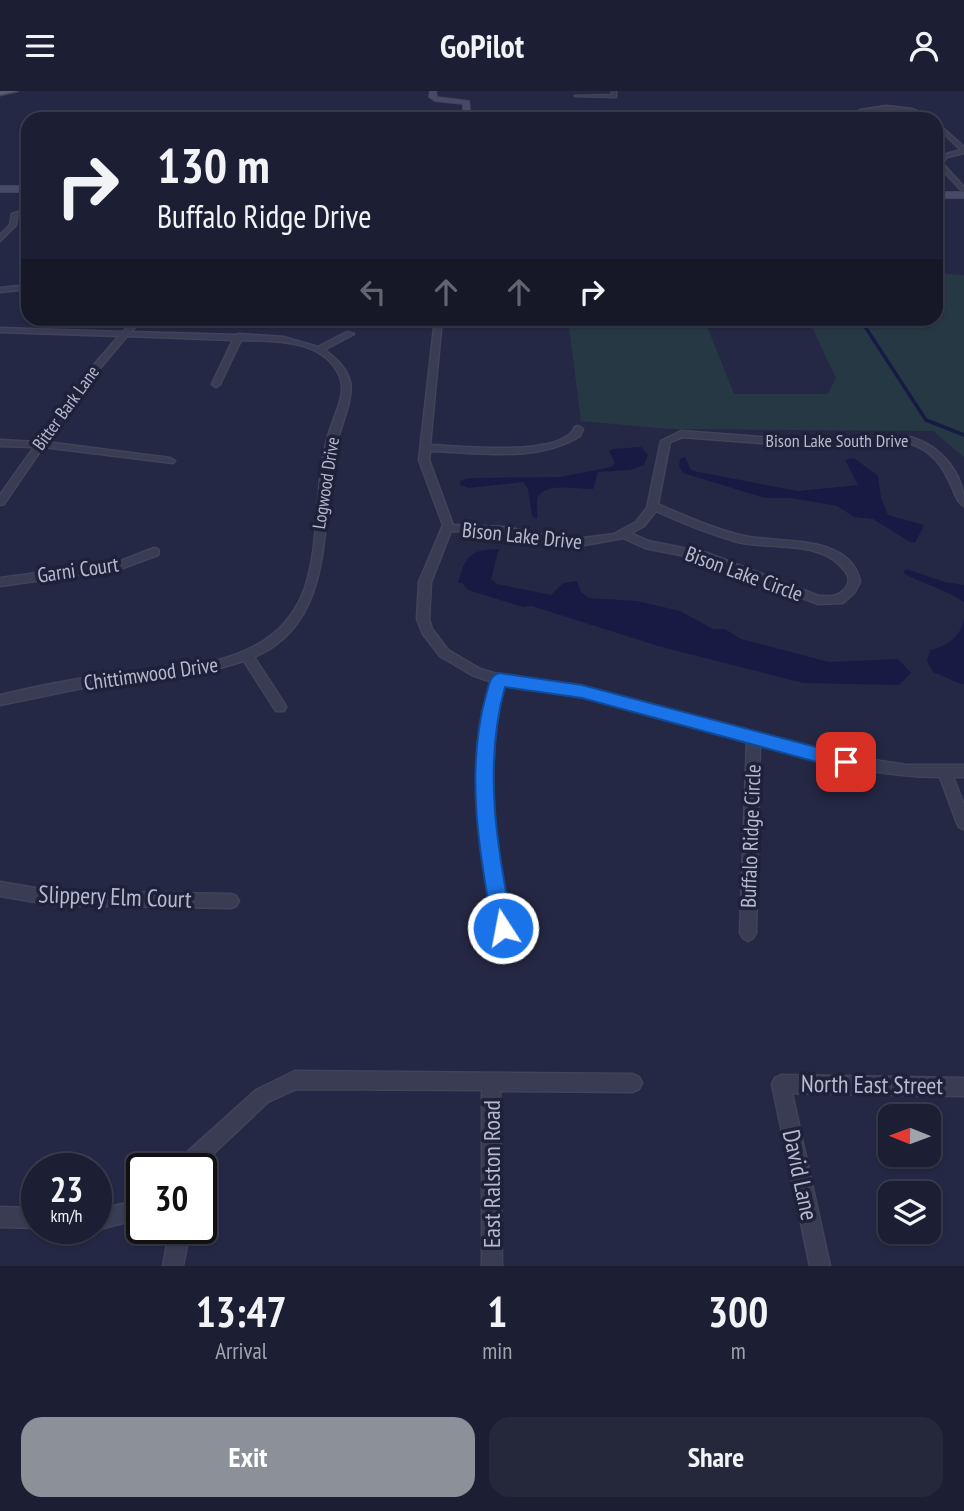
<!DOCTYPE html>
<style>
body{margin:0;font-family:"PT Sans Narrow",sans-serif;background:#25273b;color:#f1f3f6;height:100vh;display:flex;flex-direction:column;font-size:26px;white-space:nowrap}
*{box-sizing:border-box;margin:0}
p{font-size:23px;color:#a0a2ac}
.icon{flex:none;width:38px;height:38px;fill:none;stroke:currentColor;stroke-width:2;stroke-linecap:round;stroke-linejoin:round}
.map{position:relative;height:1175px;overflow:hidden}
.sheet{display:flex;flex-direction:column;background:#1c1e33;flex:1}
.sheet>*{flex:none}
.banner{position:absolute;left:21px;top:21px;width:922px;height:214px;border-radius:21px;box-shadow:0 2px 5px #0004,0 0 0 2px #3a3c4e;background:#1c1e33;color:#f1f3f6;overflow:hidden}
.needle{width:46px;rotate:271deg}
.controls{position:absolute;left:878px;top:1013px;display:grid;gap:14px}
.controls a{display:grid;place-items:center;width:63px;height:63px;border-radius:14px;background:#1c1e33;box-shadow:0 2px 5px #0004,0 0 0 2px #3a3c4e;font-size:35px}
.speed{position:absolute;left:21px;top:1062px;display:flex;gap:14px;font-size:35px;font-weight:700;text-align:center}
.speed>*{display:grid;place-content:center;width:91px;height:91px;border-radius:50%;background:#1c1e33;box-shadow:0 2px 5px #0004,0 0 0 2px #3a3c4e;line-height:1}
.speed small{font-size:18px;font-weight:400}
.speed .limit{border:4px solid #111;border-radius:10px;background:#fff;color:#111}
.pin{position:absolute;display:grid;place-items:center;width:60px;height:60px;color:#fff;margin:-30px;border-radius:14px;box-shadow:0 4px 10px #0006}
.me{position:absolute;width:77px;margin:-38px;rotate:349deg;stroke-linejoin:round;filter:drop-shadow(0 0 5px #0008)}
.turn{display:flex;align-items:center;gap:24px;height:147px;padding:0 21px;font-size:32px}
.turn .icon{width:91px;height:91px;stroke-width:2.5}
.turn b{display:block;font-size:49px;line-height:60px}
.lanes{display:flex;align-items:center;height:66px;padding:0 21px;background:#0003;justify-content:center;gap:35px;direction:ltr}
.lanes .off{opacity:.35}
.eta{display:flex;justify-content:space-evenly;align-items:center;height:119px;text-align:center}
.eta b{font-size:42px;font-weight:700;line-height:49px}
.button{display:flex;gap:14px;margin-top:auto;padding:14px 21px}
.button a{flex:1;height:80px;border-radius:21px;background:#8c9099;color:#fff;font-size:28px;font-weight:700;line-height:80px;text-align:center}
.button a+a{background:#25273b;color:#f1f3f6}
header{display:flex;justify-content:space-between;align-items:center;height:91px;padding:0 21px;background:#1c1e33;font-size:32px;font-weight:700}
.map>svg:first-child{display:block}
.green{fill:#273845}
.water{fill:#171b43}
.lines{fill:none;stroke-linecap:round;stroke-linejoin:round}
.stream{stroke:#171b43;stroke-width:3.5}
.street-casing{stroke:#414359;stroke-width:3}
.secondary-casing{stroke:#414359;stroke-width:2}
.primary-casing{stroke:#414359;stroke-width:3}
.street{fill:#3a3c53;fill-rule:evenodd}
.secondary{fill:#484966;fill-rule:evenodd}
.primary{fill:#585b73;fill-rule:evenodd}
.route{fill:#1a73e8;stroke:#114b97;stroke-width:2}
.labels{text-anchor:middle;stroke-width:7;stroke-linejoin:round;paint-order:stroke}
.far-street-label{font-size:18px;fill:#b7b9cd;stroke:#1e2139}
.street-label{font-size:21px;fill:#b7b9cd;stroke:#1e2139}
.near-street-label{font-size:24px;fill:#b7b9cd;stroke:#1e2139}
</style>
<header><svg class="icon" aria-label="menu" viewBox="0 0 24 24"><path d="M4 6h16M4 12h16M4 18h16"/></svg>GoPilot<svg class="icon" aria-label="person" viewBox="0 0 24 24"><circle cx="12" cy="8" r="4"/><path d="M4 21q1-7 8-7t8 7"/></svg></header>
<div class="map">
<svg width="964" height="1175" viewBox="0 0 964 1175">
<rect width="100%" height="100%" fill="#252844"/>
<polygon class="green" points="936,182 964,184 964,366 933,340 669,338 581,330 568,228 704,228 734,303 828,303 836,287 808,228 936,228"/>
<g class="water">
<path d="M641,356L648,364L644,374L630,379L598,381L593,398C582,400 539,388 537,411C536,417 538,423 537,428L532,425L528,398L523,391L469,397L460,394L461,389L472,387L560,386L611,376L615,372L609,360L613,358Z"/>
<polygon points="685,366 691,379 698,381 798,400 858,394 845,369 854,367 878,385 881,407 888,424 924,434 915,452 910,451 873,428 854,426 837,415 791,407 765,407 683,382 679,375 680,368"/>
<path d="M499,458L491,488L497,493L551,504L563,492L577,490L581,501L589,507L637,510L680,520L713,538H725L741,548L829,571L898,568L911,582L899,594L803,592L658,555L532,515L523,516L468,499L462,492H458C466,464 469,459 499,458Z"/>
<path d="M906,478L945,491L964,494V511C945,498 922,493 903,482Z"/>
<path d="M964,528V593H961L933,581L927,570L930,559C947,555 960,547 964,528Z"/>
</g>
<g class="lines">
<polyline class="stream" points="860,228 926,329 964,344"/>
<defs>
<g id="street">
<polygon points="612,0 616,0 616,6 575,5 612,4"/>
<path d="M886,15L912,18L935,28C921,28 907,18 890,18C871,18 855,28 838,28L861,19Z"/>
<polygon points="936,31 964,56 964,62 947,66 942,72 964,96 964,102 936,72 943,64 961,59 936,35"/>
<polygon points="28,118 28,122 17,125 16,134 0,150 0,144 10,134 12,123"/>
<polygon points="28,194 28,198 0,201 0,197"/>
<path d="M134,228H142L131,241L236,244L239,243L283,246L318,256L347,241L354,243L324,259C336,267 347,277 350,291C354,309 337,344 333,364C321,434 335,532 254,566L284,612L286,616L284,620H276L244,570L202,582L87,596L0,614V604C34,596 69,589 104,584C159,576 226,580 272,544C286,533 299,515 305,497C322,445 313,387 331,336C337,317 349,299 337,280C319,248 273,250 241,249L220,293L216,296L212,293L233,249L127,245L85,295L46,351L170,367L175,370L173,372L43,356L4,413L0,414V404L34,356L0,355V349L37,351L79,291L119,245L0,241V237L123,241Z"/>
<path d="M435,228H442L430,354C459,355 563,367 575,336L578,335L583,338L580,345C536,372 479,361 430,360L429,369L453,434L505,436L568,449L614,443L636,431L647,417L661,350L681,340L775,347L910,346C941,355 964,382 964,415C957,411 956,404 952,396C943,375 932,359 909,352L775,353L682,346L670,351L658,413C686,426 714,438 744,445C778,453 851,442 860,491L854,502L843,512L818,513L701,468L645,457L623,447L568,457L505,442L451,440L431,491L429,528L432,538L448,559L480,578L504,585L581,596L846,665L907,674H964V686H953L964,714V738L959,736L957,732L940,686C878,686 820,670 760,654L756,842L753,847L748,850L743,847L740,842L747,650L581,606L504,595C484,676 495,756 511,837L508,842L503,845L498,842C491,826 490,807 487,789C476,722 475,657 492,591L472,584L440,565L423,543L417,528L419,491L443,434L419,369ZM656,420C682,432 709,443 738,451C770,459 823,448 845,480C850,486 850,493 844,499C837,507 829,505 819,505L707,462L648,450L631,442L644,435Z"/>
<polygon points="154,457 158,458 159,461 158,464 120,478 0,495 0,487 118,471"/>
<polygon points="0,791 53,800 231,803 236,805 239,810 236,815 231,817 53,814 0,805"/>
<polygon points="295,980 633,983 639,986 642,992 639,998 633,1001 500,1000 502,1175 482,1175 482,999 296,998 268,1011 197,1078 174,1078 176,1071 256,999"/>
<polygon points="781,984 964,987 964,1005 792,1002 830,1175 810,1175 772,993 775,987"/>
<polygon points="142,1106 142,1127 96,1139 93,1138 96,1138 96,1119 131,1111"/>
<polygon points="0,1116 37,1117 37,1137 0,1136"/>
<polygon points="170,1138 190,1138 183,1175 163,1175"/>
</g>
<g id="secondary">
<polygon points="430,0 436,0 437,6 469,10 471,28 463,28 463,13 435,10 429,6"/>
<rect x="0" y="95" width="28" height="6"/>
<rect x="936" y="101" width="28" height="6"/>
</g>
<polygon id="primary" points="0,0 18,0 0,4"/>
</defs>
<use href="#street" class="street-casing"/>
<use href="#secondary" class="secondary-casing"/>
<use href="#primary" class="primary-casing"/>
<use href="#street" class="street"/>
<use href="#secondary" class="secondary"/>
<use href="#primary" class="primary"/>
</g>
<path class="route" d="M499,582L582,594L846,664L855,671L846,679L582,607L505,596C483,675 497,758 513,837L510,844L503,847L496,844L493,837C479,762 465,679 486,604C489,595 489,585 499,582Z"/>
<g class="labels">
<g class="far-street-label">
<text transform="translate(66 317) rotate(-54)" y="6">Bitter Bark Lane</text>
<text x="837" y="356">Bison Lake South Drive</text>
<text transform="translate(326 392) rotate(-81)" y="6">Logwood Drive</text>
</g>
<g class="street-label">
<text transform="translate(522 445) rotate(6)" y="7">Bison Lake Drive</text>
<text transform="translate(78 479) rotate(-8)" y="7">Garni Court</text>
<text transform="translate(744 483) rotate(20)" y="7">Bison Lake Circle</text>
<text transform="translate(151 583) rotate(-8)" y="7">Chittimwood Drive</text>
<text transform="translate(751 745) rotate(-88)" y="7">Buffalo Ridge Circle</text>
</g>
<g class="near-street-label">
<text transform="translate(115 806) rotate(2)" y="8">Slippery Elm Court</text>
<text transform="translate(872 994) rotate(1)" y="8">North East Street</text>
<text transform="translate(492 1083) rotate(-90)" y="8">East Ralston Road</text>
<text transform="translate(800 1084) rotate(78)" y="8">David Lane</text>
</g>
</g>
</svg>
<div class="controls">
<a><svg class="needle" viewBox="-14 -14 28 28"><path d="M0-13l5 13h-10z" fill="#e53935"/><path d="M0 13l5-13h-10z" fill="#a0a2ac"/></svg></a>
<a><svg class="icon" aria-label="layers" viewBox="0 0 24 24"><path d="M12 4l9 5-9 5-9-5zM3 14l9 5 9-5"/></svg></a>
</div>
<div class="speed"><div>23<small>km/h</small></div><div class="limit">30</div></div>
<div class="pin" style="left:846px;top:671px;background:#d93025"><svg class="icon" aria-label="arrive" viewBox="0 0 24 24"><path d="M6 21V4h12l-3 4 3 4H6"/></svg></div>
<svg class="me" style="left:503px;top:837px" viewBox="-20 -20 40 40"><circle r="17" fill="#1a73e8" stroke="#fff" stroke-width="3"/><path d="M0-11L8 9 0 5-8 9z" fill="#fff"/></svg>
<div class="banner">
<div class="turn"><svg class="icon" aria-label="right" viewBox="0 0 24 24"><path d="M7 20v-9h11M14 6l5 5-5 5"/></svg><div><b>130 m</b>Buffalo Ridge Drive</div></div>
<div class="lanes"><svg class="icon off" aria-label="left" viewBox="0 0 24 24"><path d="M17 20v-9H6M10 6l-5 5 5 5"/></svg><svg class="icon off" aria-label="ahead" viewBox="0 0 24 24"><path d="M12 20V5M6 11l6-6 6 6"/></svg><svg class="icon off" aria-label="ahead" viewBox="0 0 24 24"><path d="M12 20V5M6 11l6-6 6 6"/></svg><svg class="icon" aria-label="right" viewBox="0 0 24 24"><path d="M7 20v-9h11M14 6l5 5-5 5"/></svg></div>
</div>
</div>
<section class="sheet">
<div class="eta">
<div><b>13:47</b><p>Arrival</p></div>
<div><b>1</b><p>min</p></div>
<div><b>300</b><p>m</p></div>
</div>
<div class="button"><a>Exit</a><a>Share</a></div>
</section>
